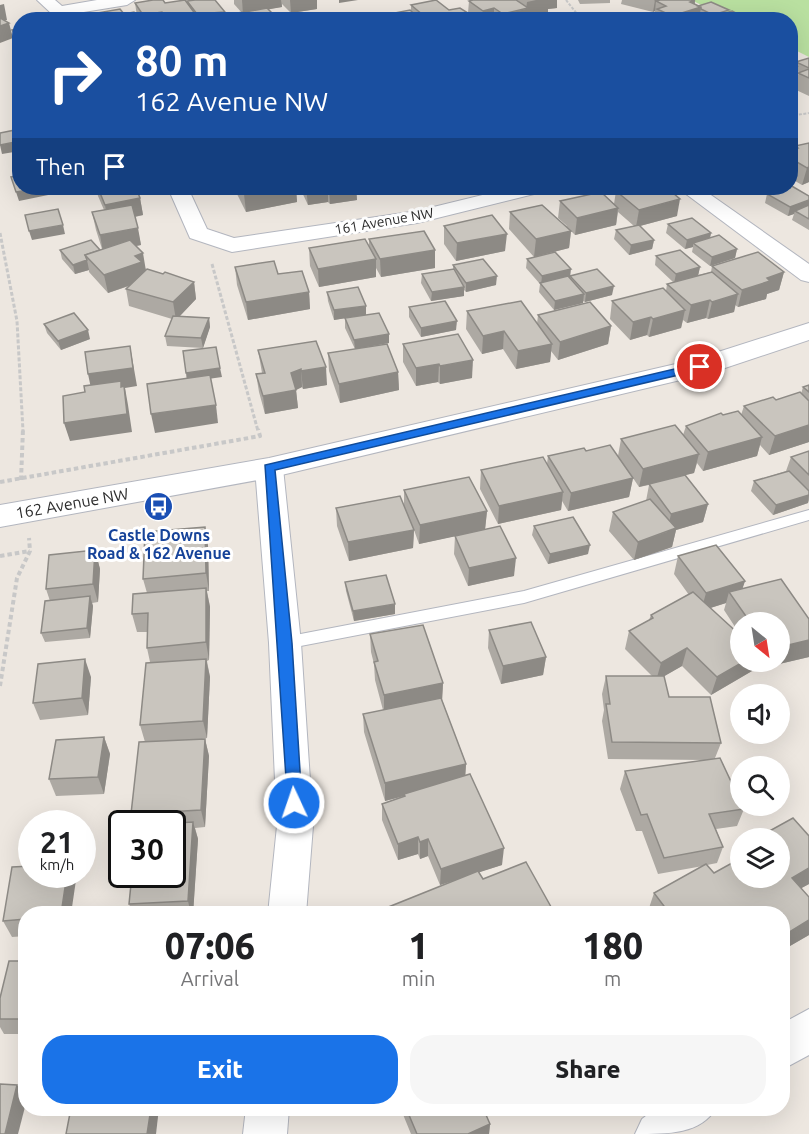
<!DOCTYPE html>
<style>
body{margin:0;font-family:Ubuntu,sans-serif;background:#f6f6f6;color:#202124;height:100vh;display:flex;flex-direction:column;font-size:22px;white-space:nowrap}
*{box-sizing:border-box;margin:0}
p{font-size:20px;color:#757577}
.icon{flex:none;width:33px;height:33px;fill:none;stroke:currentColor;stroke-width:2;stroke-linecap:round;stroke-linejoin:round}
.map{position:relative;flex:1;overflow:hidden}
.drawer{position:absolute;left:18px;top:906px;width:772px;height:210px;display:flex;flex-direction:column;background:#fff;border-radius:24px;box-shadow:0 6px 24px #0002}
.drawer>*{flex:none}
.guide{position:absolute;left:12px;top:12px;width:786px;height:183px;border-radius:24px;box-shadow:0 6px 24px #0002;background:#1a4fa0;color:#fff;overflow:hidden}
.needle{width:39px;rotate:150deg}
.tools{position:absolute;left:730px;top:612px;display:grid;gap:12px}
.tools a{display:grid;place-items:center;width:60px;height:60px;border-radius:50%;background:#fff;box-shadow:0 6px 24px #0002;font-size:30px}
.speed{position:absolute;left:18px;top:810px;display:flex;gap:12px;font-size:30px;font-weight:700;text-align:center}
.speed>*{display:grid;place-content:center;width:78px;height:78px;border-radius:50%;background:#fff;box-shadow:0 6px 24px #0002;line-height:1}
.speed small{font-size:15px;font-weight:400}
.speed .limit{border:3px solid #111;border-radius:9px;background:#fff;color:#111}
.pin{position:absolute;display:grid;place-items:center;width:51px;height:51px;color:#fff;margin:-26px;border:3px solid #fff;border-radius:50%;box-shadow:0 2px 6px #0007}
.me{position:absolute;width:66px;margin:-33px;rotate:357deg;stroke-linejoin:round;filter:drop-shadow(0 0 4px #0008)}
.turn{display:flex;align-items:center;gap:21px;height:126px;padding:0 24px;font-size:27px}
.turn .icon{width:78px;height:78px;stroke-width:2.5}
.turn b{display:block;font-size:42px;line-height:51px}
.then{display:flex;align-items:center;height:57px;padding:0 24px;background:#0003;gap:12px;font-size:22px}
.eta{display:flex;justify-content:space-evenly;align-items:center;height:102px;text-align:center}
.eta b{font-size:36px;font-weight:800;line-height:42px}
.cta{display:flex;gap:12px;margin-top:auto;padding:12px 24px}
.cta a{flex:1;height:69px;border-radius:24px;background:#1a73e8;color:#fff;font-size:24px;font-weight:800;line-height:69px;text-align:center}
.cta a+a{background:#f6f6f6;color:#202124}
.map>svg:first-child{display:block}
.green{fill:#b9e0a0}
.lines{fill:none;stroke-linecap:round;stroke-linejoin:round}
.service-casing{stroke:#b3b6bf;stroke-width:2}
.minor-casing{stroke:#b3b6bf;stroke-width:2}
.tertiary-casing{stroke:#b3b6bf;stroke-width:2}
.path-far2{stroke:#c8c8c8;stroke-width:2;stroke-dasharray:3 1.5;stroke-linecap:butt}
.path-far1{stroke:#c8c8c8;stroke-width:3;stroke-dasharray:4 2;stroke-linecap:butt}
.path{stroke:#c8c8c8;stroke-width:4;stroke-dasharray:4.5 3;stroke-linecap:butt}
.service{fill:#fff;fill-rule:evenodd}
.minor{fill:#fff;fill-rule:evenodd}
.tertiary{fill:#fff;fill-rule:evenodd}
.wall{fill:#ada9a3;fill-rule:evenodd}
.shaded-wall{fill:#8d8a85}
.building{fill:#c9c5be;stroke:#8d8a85;stroke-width:1.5}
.route{fill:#1a73e8;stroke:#114b97;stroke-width:1.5}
.labels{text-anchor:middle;stroke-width:6;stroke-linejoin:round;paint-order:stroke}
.far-street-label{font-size:14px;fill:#2c2c2c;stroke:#fff}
.street-label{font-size:16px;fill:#2c2c2c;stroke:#fff}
.transit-label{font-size:16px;font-weight:bold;fill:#164399;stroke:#fff}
</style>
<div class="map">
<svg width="809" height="1134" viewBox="0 0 809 1134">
<rect width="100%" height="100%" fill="#ede7e0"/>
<polygon class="green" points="691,0 809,0 809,57 791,48 790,20 731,19"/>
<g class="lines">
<defs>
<polygon id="service" points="809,510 809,520 524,603 285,649 279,647 277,643 279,639 285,637 524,591"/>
<g id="minor">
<polygon points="37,0 55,0 62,6 97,0 135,0 127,5 59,16 53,15"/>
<polygon points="168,188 188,188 207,229 234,238 417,211 511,188 545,188 542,192 417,223 232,252 190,238"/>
<polygon points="678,188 701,188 809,264 809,282 801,280"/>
<polygon points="269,459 279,461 283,468 301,643 313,826 306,914 268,914 277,826 269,643 255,468 259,461"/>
<polygon points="809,1009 809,1055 783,1069 783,1023"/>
<polygon points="246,1108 289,1108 287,1134 243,1134"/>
<path d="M656,1108H716C701,1134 669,1134 635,1134L642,1119Z"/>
</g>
<polygon id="tertiary" points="809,323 809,340 710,373 269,478 0,527 0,505 269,458 693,360"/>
</defs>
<use href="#service" class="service-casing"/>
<use href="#minor" class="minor-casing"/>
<use href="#tertiary" class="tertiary-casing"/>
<g class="path-far2">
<polyline points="566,0 582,20"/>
<polyline points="790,116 809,113"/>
</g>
<g class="path-far1">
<polyline points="0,233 17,321 23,431"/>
<polyline points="212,264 258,431"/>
</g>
<g class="path">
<polyline points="21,480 23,429"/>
<polyline points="0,482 260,436 258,429"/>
<polyline points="0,556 30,551"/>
<polyline points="0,686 17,578 30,551 29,538"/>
</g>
<use href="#service" class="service"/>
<use href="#minor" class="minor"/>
<use href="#tertiary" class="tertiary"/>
</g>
<g class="wall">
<polygon points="234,0 317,0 317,9 291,13 282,4 282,7 268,9 275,20 87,20 86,15 124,14 137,16 135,3 187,3 187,1 225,12 226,14 242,13 234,4"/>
<polygon points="473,0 557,0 557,8 548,9 548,13 528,17 528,20 374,20 374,17 411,11 411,5 468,13 469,1"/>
<polygon points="578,0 610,0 610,3 580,4"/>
<polygon points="622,0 695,0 695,4 698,6 729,12 747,19 655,20 656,17 654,16 655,11 653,12 621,4"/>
<polygon points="20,28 20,51 15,46 12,30"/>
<polygon points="809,58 809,96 794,89 799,72 796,71 793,82 790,83 790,63 795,65 796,62"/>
<polygon points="809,143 809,182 802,185 790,178 790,151 794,150 795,146"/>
<polygon points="96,188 136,188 140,198 143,215 135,217 141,245 136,246 146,270 194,282 196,299 180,316 209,318 210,327 203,348 167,346 165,336 172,319 129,306 126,289 129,286 108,293 89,272 89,270 75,274 62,259 60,250 100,250 102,249 96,230 92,212 104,210 98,196"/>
<polygon points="234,188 296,188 297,202 246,212"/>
<polygon points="300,188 356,188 357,200 330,204 328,202 308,205"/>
<polygon points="380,188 415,188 415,190 385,195"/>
<polygon points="740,188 761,188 748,192"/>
<polygon points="616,191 677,216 640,226 654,240 652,249 629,255 614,239 616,230 634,226 618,212 616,225 575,235 571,231 569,248 534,257 509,229 510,212 567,226 558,218 560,201 614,204"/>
<polygon points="767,194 809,196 809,230 792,220 794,214 788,216 765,203"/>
<polygon points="668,224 711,233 710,238 737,249 735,258 710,266 692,252 693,247 685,249 666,233"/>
<polygon points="444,226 505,251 456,261 444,244"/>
<polygon points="369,239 435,268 381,277 376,268 376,277 319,287 310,266 309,248 369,247"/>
<polygon points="656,256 700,267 698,275 711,272 712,266 784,272 779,290 767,294 766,299 738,307 735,305 734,312 708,319 706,318 687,323 683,320 681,328 649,337 647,335 630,340 610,319 612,301 666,291 667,284 673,282 655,265"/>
<polygon points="527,259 570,276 612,295 585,302 583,301 583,303 554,310 539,292 540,284 526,268"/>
<polygon points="453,265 496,285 466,292 464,290 464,296 431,301 421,283 422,274 453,269"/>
<polygon points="235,267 278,274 309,292 310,309 248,320 237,285"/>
<polygon points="327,292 366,306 366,315 389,334 389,343 373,346 398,372 399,390 340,403 329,371 328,353 355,349 345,328 345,318 357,316 334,320 328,301"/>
<polygon points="409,307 456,330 421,337 409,317"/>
<polygon points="467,311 537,324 538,315 611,326 608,344 558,360 551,351 550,362 516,369 503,349 482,354 466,329"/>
<polygon points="44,324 90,339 61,350 47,333"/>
<polygon points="316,341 327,385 303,389 302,387 296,390 298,408 265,414 259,392 256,374 262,373 258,350"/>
<polygon points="403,344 472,378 440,384 438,382 416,386 403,362"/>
<polygon points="809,385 809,442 769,455 760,445 757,456 703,471 697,463 694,473 685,475 708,504 703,522 676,530 672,547 634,560 609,531 613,512 646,501 649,485 639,487 633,478 629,497 568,511 562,501 561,510 498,524 480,489 481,470 547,464 548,456 586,451 618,456 621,439 683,435 686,426 723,415 741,415 744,406 801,394 803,387"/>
<polygon points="809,451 809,500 808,503 773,515 751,491 754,481 786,471 791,457"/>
<polygon points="404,490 487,511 485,529 514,576 468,586 454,554 455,536 419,544 414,530 413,548 349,561 337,526 336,508 404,506"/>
<polygon points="534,526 588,554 548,564 532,535"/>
<polygon points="208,545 209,591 207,591 210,607 209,660 207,661 210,677 207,738 202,739 205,739 209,756 205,827 195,828 198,839 193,914 133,914 129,904 172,824 134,824 131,814 145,742 140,725 150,662 147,648 147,632 137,632 132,614 147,593 143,579"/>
<path d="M716,545L745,581L742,589L781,579L809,619V657L762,668L757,662H780V622H741V662H756L752,671L711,695L682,666L664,676L669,697H710L721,743L715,758H720L741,803V806H742L744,809L737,826L716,829L723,847L717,863L707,865L714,873L741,858V878H780V838H757L793,818L809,836V884L801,888L809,897V935L783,950V914H647L654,893L703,866L658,874L642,831H636L620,789L625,771L705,760L608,759L602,721L604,710L602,694L606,676H652L625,649L629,631L649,620L651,615L689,595L674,574L678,556ZM726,603L724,610L741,636L710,608Z"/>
<polygon points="95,550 100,569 98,602 92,603 93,606 90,638 45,642 41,633 50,601 46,589"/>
<polygon points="345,582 395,614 354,621 346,591"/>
<polygon points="489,630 546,657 543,675 501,684 488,648"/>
<polygon points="370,634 443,683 442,700 466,764 465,775 502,865 479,872 483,879 555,914 376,914 376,912 462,878 440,885 428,856 420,859 418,854 398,860 382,820 382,804 404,796 385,801 364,732 363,714 383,710 375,680 374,664 371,652"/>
<polygon points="91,677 88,715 40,720 33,703"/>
<polygon points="104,737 110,754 104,794 56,796 49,779"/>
<polygon points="76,880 26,914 26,936 12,937 3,921"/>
<polygon points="26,961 26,1034 4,1034 0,1027 0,998"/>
<polygon points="394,1108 483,1108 490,1124 489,1134 411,1134 402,1112 396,1114"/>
</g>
<g class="shaded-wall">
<polygon points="242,0 281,0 282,7 243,14"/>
<polygon points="290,0 317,0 317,9 291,13"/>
<polygon points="339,0 358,0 339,3"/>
<polygon points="536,0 557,0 557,8 548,9 548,13 528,17 528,20 502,20 503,14 526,9 527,2"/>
<polygon points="655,0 669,0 656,1 655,11 653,12"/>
<polygon points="695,0 694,9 701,7 699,20 671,20 672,16 690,2"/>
<polygon points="4,4 7,20 0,21 0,5"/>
<polygon points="494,8 494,20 482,20 483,11"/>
<polygon points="162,12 163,20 143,20 143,15"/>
<polygon points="196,15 196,20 167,20"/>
<polygon points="274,15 275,20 251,20"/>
<polygon points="9,23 13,38 0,43 0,26"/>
<polygon points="797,66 793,82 790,83 790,68"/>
<polygon points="20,141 20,151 2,154 0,145"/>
<polygon points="809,167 809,182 802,185 807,168"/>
<polygon points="40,188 52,188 53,194 19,201 16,192"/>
<polygon points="282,188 296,188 297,202 246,212 244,194"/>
<polygon points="306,188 328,188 328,202 308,205"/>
<polygon points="329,188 356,188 357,200 330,204"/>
<polygon points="360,188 379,188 360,191"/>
<polygon points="385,188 415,188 415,190 385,195"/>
<polygon points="749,188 761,188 748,192"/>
<polygon points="140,198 143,215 108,222 105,205"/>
<polygon points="680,199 677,216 636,227 639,210"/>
<polygon points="809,200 809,208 795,211 794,214 788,216 790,207"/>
<polygon points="618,208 616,225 575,235 577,218"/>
<polygon points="63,225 65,234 32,240 29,231"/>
<polygon points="138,228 141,245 103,252 100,235"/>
<polygon points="571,231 569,248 534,257 536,239"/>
<polygon points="711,233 709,242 693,243 693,247 685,249 687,240"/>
<polygon points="507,234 505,251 456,261 457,243"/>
<polygon points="654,240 652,249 629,255 631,245"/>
<polygon points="737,249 735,258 710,266 712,257"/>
<polygon points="435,250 435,268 381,277 380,259"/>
<polygon points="143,253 146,271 144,272 145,280 108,293 104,275 135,256"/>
<polygon points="376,259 376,277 319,287 318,269"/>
<polygon points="87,260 89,270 75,274 73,265"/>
<polygon points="700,267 698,276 674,283 676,274"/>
<polygon points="571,269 570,278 541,285 542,276"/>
<polygon points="784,272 779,290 767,294 766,299 738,307 742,290 767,278"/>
<polygon points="497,276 496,285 466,292 466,283"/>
<polygon points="194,282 196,299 176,320 173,302"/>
<polygon points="614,286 612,295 585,302 586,293"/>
<polygon points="464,287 464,296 431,301 432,292"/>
<polygon points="309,292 310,309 248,320 246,302"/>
<polygon points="584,294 583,303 554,310 555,301"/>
<polygon points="738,294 734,312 708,319 712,302"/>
<polygon points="710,300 706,318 687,323 691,305"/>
<polygon points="366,306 366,315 334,320 334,310"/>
<polygon points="685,310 681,328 649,337 653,319"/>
<polygon points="651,317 647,335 630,340 633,322"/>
<polygon points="209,318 210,327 203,348 201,338"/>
<polygon points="457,321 456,330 421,337 421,328"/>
<polygon points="611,326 608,344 558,360 560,342"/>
<polygon points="88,330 90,339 61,350 58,341"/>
<polygon points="504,331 503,349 482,354 483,336"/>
<polygon points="389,334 389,343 355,349 354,340"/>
<polygon points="552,344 550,362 516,369 518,351"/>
<polygon points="130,346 137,386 125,388 128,405 132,432 70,441 64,423 92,393 88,374"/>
<polygon points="473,360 472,378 440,384 440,366"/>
<polygon points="439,364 438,382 416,386 416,368"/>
<polygon points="326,367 327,385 303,389 301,371"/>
<polygon points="220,368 222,377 187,382 186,373"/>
<polygon points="301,369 302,387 296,390 298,408 265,414 263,396 291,373"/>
<polygon points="398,372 399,390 340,403 339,384"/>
<polygon points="216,405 218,423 155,433 151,414"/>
<polygon points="809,425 809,442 769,455 775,436"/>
<polygon points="762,437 757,456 703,471 708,452"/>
<polygon points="699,454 694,473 639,487 643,469"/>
<polygon points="633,478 629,497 568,511 571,493"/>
<polygon points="563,492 561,510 498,524 499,506"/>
<polygon points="809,495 808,503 773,515 776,505"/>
<polygon points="708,504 703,522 676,530 672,547 634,560 638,542 667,532 671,514"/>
<polygon points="487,511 485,530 419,544 420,525"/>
<polygon points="205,527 208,545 209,591 206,573"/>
<polygon points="414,530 413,548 349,561 348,542"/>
<polygon points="590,545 588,554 548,564 550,554"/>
<polygon points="95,550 100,569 98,602 93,584"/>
<polygon points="516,558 514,576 468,586 469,568"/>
<polygon points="745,581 739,599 729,592 726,603 701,611 706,593"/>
<polygon points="206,588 210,607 209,660 206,642"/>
<polygon points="90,596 93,606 90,638 87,628"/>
<polygon points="395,604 395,614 354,621 353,611"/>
<polygon points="809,640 809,657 762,668 764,662 780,662 780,647"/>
<polygon points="687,648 682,666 656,681 661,663"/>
<polygon points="546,657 543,675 501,684 503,666"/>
<polygon points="85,659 91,677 88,715 82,698"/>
<polygon points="206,659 210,677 207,738 203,721"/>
<polygon points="743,662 756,662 752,671 711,695 717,677"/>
<polygon points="443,683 442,701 384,713 384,695"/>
<polygon points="104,737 110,754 104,794 98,777"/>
<polygon points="205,739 209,756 205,827 201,810"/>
<polygon points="466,764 465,782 404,794 404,796 385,801 385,783"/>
<polygon points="193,822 198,839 193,914 191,914 188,901"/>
<polygon points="418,837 418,854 398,860 398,844"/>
<polygon points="428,839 428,856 420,859 420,842"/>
<polygon points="504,848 502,865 440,885 441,869"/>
<polygon points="809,868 809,884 780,900 792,878"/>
<polygon points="67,874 74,874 76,880 71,914 61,914"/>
<polygon points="809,920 809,935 783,950 783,936"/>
<polygon points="17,1085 26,1096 26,1103 18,1134 5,1134"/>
<polygon points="151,1108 159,1108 156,1134 147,1134"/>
<polygon points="396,1108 402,1108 402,1112 396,1114"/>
<polygon points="490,1124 489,1134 468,1134"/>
</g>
<g class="building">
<polygon points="153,0 163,0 165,3 185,0 196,15 167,19 162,12 143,15 135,3"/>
<polygon points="195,0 215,0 225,12 197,14 187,1"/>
<polygon points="436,0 449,10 460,8 479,20 429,20 411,5"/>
<polygon points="473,0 516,0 528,8 503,14 494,8 483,11 469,1"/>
<polygon points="660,0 695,0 690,2 701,7 672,16 657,9 666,6 656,1"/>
<polygon points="711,2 729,10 713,15 701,9 701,7 698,6"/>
<polygon points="267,8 274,15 251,20 222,20 218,15 245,12"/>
<polygon points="120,9 124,14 134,12 141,20 89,20 86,15"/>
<polygon points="410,10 421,20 376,20 374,17"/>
<polygon points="732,11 747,19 717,20 712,17"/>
<polygon points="699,17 704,20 690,20"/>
<polygon points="0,18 9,23 0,26"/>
<polygon points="20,28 20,40 12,30"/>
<polygon points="809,58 809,68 796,62"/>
<polygon points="790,63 797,66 790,68"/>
<polygon points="809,69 809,78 798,73"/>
<polygon points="20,129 20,141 0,145 0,133"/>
<polygon points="809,143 809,167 807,168 790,158 790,151 798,148 795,146"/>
<polygon points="20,176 20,188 40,188 16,192 11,177"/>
<polygon points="790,185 809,196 809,200 790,207 767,194 783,188 790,188"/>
<polygon points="98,188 136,188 140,198 105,205"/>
<polygon points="240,188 282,188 244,194"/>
<polygon points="632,188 667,188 680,199 639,210 616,191"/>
<polygon points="601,192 618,208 577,218 560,201"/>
<polygon points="132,205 138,228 100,235 92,212"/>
<polygon points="542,205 571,231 536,239 510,212"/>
<polygon points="809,205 809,219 795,211"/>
<polygon points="58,209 63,225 29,231 25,215"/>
<polygon points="492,215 507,234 457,243 444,226"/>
<polygon points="692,218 711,233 687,240 668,224"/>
<polygon points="639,225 654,240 631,245 616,230"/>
<polygon points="424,231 435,250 380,259 369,239"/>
<polygon points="719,235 737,249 712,257 693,243"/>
<polygon points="365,239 376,259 318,269 309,248"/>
<polygon points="91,240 100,250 85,255 87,260 73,265 60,250"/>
<polygon points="130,240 143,253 135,256 142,262 104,275 85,255"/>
<polygon points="680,250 700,267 676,274 656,256"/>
<polygon points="555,252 571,269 542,276 527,259"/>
<polygon points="758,252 784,272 767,278 770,281 742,290 712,266"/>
<polygon points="483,259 497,276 466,283 453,265"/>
<polygon points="274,261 278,274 302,271 309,292 246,302 235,267"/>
<polygon points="147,269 163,274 165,272 194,282 173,302 126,289"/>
<polygon points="454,269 464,287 432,292 422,274"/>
<polygon points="597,269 614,286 586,293 570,276"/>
<polygon points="712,272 738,294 712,302 710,300 691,305 667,284"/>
<polygon points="568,276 584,294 555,301 540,283"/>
<polygon points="358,287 366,306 334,310 327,292"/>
<polygon points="663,288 685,310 653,319 651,317 633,322 612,301"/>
<polygon points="445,301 457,321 421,328 409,307"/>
<polygon points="521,301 552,344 518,351 504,331 483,336 467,311"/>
<polygon points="590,302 611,326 560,342 538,315"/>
<polygon points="74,313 88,330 58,341 44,324"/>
<polygon points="379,313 389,334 354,340 345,318"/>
<polygon points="173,316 209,318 201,338 165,336"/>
<polygon points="458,334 473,360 440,366 439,364 416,368 403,344"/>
<polygon points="316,341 326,367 301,371 301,369 291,373 296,390 263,396 256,374 265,373 258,350"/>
<polygon points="387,344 398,372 339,384 328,353"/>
<polygon points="130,346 133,368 88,374 85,352"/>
<polygon points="216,347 220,368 186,373 183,351"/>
<polygon points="210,375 216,405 151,414 147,384"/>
<polygon points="121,381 121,387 124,386 127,414 64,423 63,396 85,392 84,386"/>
<polygon points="809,385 809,392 803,387"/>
<polygon points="800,392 809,401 809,425 775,436 744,406 773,397 776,400"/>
<polygon points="738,411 762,437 708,452 686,426 721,413 723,415"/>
<polygon points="675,425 699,454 643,469 621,439"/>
<polygon points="610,445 633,478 571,493 548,456 584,448 586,451"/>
<polygon points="809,451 809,475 791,457"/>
<polygon points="543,457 563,492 499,506 481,470"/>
<polygon points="789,471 809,491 809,495 776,505 754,481"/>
<polygon points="685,475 708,504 671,514 649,484"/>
<polygon points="469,477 487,511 420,525 404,490"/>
<polygon points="400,496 414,530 348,542 336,508"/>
<polygon points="650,499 676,528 638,542 613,512"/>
<polygon points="573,517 590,545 550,554 534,526"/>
<polygon points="500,526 516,558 469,568 455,536"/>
<polygon points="205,527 206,573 143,579 145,532"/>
<polygon points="716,545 745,581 706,593 678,556"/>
<polygon points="95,550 93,584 46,589 49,555"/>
<polygon points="386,575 395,604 353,611 345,582"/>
<polygon points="781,579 809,619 809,640 780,647 780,622 750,622 729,592"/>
<polygon points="206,588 206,642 147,648 148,613 132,614 133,594"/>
<polygon points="693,592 741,636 741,662 743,662 717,677 687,648 661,663 629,631 653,618 651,615"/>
<polygon points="90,596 87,628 41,633 45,601"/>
<polygon points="531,622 546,657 503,666 489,630"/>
<polygon points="423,625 443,683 384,695 374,662 378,661 370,634"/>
<polygon points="85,659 82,698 33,703 38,664"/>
<polygon points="206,659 203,721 140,725 146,663"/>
<polygon points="606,676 664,676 669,697 710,697 721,743 612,742 606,704 610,704"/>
<polygon points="441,698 466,764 385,783 363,714"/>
<polygon points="104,737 98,777 49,779 56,740"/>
<polygon points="205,739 201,810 131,814 139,742"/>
<polygon points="720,758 741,803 741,806 742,806 744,809 709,814 723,847 664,858 647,814 641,815 625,771"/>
<polygon points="470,774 504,848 441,869 428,839 420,842 418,837 398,844 382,804 405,796 404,794"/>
<polygon points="793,818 809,836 809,868 792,878 809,897 809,920 783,936 783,914 670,914 654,893 706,864 714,873 741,858 741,878 780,878 780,838 757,838"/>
<polygon points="193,822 188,901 129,904 132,874 172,874 172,824 159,824"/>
<polygon points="526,862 555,914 377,914 376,912 478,871 483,879"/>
<polygon points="32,866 32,874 67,874 61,914 26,914 26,919 3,921 12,867"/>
<polygon points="9,961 26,961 26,1019 0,1019 0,998"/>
<polygon points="0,1084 17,1085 5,1134 0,1134"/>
<polygon points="71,1108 151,1108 147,1134 66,1134"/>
<polygon points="406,1108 483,1108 490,1124 468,1134 417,1134"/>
</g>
<polygon class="route" points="700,363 706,367 704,369 275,470 292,643 302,803 300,808 288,808 265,465"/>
<defs>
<symbol id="bus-disc" viewBox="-11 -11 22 22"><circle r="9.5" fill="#1a4fb4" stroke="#fff"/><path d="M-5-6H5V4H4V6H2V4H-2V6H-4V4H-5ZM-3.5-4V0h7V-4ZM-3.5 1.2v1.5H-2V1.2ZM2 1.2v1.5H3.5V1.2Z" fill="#fff"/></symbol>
</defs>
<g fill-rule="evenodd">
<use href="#bus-disc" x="142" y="490" width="33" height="33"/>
</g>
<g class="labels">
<g class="far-street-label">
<text transform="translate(384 221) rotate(-10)" y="5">161 Avenue NW</text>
</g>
<g class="street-label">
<text transform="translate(72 503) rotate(-10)" y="6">162 Avenue NW</text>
</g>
<g class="transit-label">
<text x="159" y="541">Castle Downs<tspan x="159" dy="18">Road &amp; 162 Avenue</tspan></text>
</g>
</g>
</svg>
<div class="tools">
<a><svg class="needle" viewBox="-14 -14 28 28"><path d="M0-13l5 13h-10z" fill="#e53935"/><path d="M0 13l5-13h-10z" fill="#757577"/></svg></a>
<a><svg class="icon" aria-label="sound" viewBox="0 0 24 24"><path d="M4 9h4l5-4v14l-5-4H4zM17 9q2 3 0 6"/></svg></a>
<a><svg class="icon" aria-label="search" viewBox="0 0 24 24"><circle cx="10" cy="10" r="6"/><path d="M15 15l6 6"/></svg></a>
<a><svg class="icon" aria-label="layers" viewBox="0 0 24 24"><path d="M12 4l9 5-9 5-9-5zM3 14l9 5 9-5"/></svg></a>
</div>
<div class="speed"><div>21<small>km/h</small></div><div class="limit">30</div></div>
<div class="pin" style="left:700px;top:367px;background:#d93025"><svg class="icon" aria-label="arrive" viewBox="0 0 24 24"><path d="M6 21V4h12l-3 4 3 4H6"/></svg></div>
<svg class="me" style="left:294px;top:803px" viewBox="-20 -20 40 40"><circle r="17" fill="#1a73e8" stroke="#fff" stroke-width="3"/><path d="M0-11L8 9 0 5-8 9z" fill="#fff"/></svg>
<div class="guide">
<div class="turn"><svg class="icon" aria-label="right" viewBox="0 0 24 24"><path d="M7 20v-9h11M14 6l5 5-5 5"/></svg><div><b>80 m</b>162 Avenue NW</div></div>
<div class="then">Then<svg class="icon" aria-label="arrive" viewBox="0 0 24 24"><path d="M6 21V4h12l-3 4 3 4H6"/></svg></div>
</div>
<section class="drawer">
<div class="eta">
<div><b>07:06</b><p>Arrival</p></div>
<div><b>1</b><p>min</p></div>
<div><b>180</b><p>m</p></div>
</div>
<div class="cta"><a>Exit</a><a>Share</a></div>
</section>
</div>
